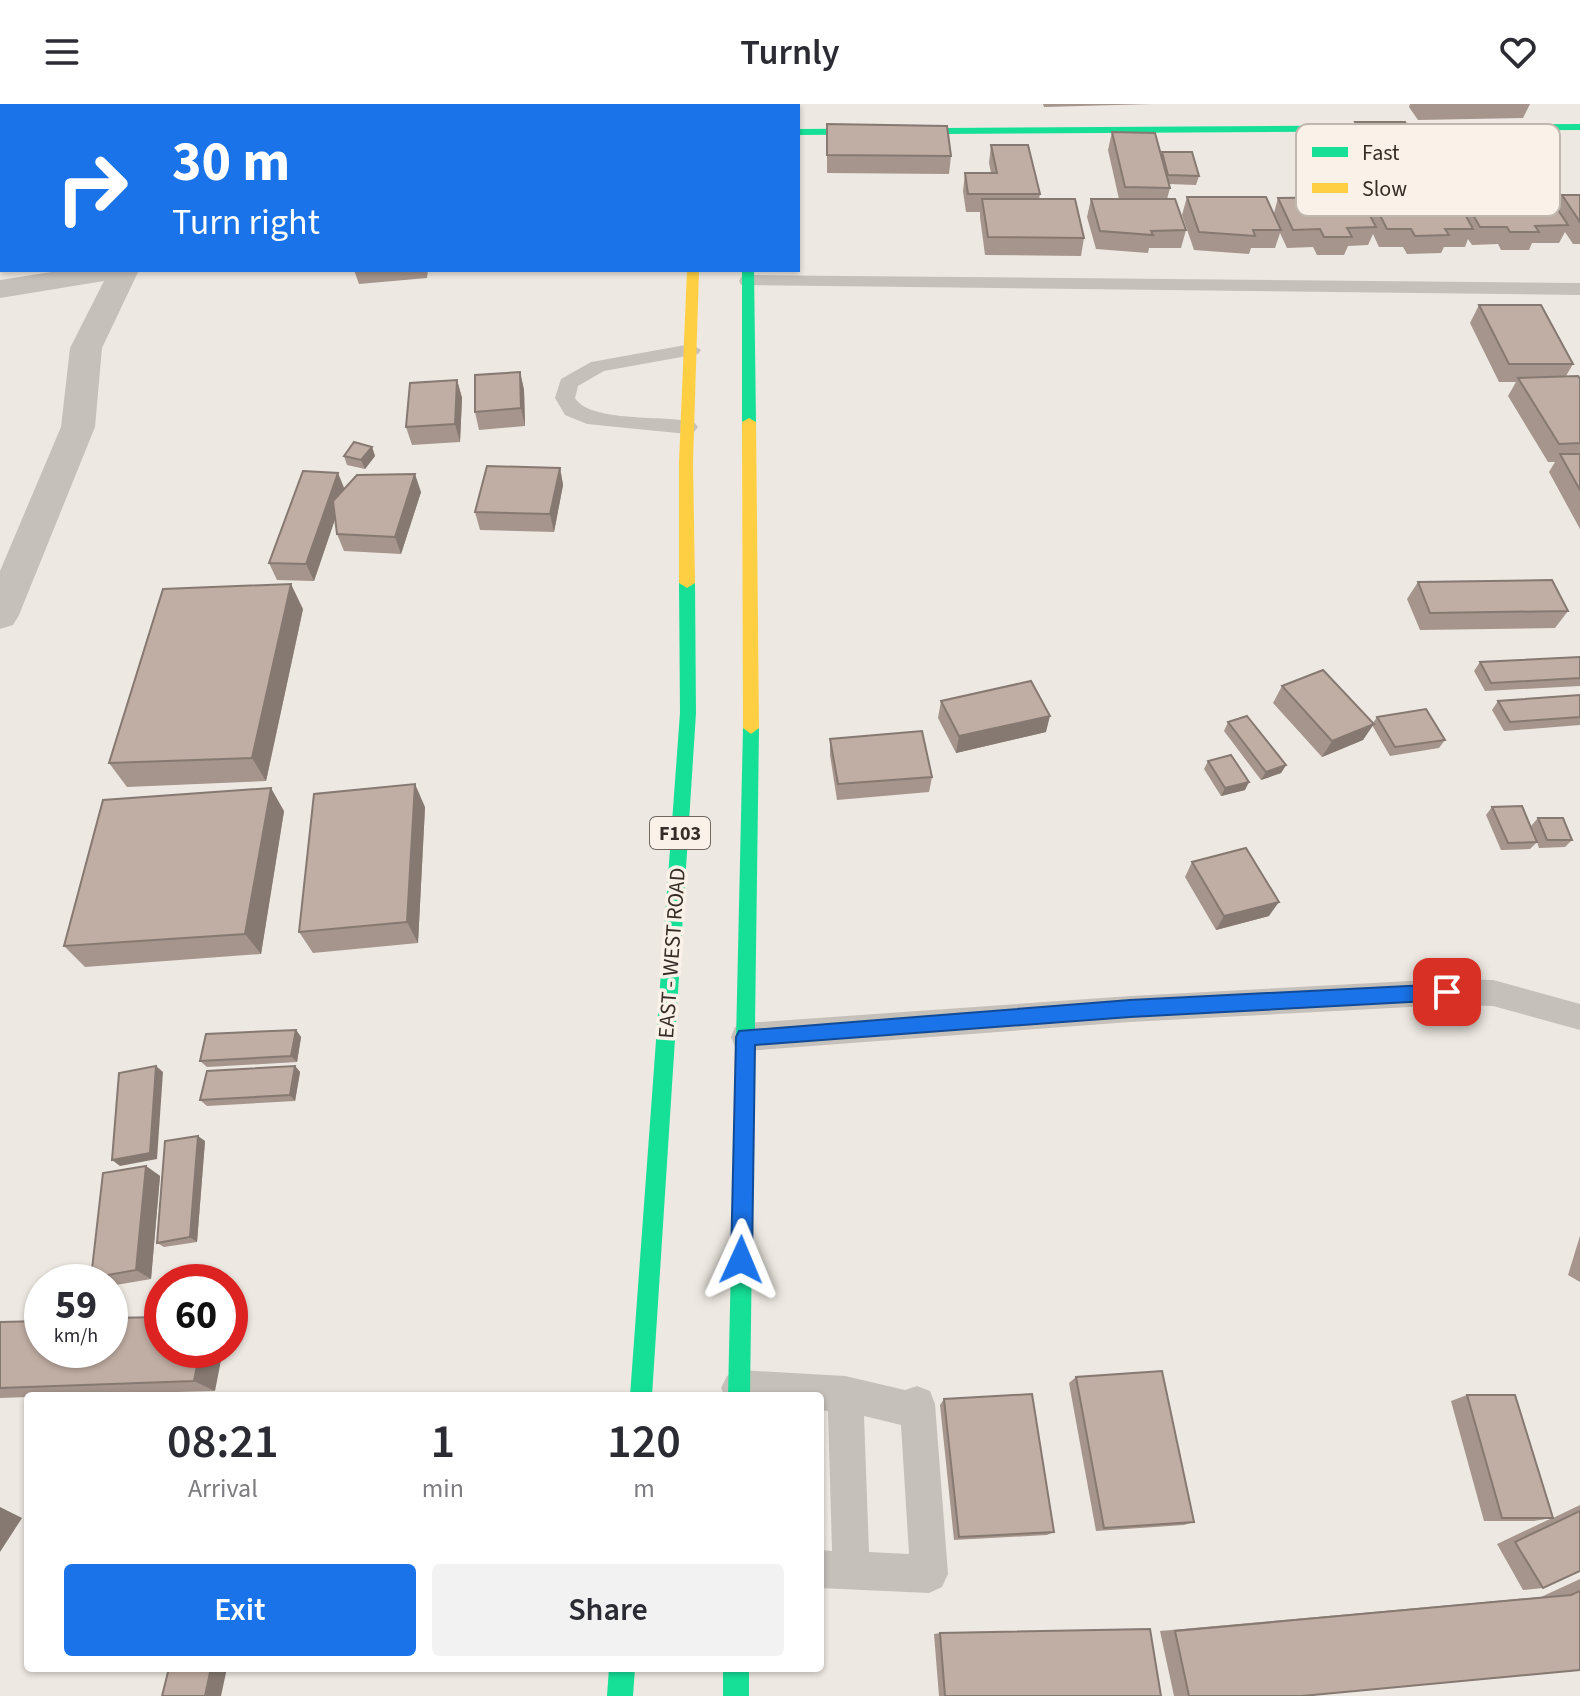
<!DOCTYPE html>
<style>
body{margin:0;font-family:"Source Sans 3",sans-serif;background:#f2f2f3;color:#2b2b33;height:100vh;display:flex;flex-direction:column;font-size:30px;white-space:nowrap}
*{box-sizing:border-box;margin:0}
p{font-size:26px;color:#7c7c81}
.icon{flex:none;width:44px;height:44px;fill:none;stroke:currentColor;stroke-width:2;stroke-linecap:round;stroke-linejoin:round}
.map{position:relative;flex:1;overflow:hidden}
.drawer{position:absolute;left:24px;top:1288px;width:800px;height:280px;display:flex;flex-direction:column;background:#fff;border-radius:8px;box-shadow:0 2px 6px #0004}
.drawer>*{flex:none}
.top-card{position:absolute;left:0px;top:0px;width:800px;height:168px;box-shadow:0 2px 6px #0004;background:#1a73e8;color:#fff;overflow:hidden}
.speed{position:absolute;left:24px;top:1160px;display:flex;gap:16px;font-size:40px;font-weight:700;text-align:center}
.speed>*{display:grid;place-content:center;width:104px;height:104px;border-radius:50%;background:#fff;box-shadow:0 2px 6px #0004;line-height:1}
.speed small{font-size:20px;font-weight:400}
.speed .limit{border:12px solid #d22;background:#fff;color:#111}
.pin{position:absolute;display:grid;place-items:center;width:68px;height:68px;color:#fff;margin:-34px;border-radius:16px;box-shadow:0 4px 12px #0006}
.me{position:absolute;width:88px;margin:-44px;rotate:1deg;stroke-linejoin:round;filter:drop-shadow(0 0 6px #0008)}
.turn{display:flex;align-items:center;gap:28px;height:168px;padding:0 40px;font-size:36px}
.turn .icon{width:104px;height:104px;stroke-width:2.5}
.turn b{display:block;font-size:56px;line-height:68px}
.eta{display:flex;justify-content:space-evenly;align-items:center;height:136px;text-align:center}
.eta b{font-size:48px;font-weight:600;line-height:56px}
.action{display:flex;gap:16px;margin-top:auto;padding:16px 40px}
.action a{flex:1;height:92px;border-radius:8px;background:#1a73e8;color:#fff;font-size:32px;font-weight:600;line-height:92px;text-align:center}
.action a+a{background:#f2f2f3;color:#2b2b33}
header{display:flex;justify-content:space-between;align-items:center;height:104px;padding:0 40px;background:#fff;font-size:36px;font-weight:600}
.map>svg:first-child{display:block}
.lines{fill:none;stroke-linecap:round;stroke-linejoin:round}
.lane{fill:#c6c0ba;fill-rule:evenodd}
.street{fill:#c6c0ba;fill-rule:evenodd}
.fast{fill:#16e098;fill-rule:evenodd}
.slow{fill:#ffcf43;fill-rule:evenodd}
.wall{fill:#a5958c}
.shaded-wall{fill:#867972}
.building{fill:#c0ada3;stroke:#867972;stroke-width:2}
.route{fill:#1a73e8;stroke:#114b97;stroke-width:2}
.labels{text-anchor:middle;stroke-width:7;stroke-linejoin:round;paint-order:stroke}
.shield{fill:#faf2e9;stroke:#726862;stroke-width:2}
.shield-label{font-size:20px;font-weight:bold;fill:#372d28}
.street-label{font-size:22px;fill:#372d28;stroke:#faf2e9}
.key{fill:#faf2e9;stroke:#c0b7af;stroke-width:2}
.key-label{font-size:22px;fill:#372d28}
</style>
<header><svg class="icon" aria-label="menu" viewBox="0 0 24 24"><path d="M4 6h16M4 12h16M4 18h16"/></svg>Turnly<svg class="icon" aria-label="heart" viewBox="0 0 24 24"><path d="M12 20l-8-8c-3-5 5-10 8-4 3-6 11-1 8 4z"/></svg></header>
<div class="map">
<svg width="1580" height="1592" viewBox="0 0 1580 1592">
<rect width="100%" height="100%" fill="#ede8e1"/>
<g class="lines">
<g class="lane">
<polygon points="748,171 1580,179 1580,191 741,181 739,177 741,173"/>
<path d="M691,240L701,246L698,250L604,267L578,282L575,294C590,319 666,311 694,318L698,323L694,328L687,330L587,320L565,311L555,294L561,275L591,258Z"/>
<polygon points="1447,875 1493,876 1580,900 1580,926 1493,902 1447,901 1130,918 746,947 735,943 731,933 735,923 746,919 1130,892"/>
<path d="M739,1266L845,1272L905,1286L917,1282L930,1287L935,1300L948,1470L942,1483L929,1489L820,1484V1446L832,1447L828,1307L820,1306V1292H725L721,1284L727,1272ZM864,1312L901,1321L909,1450L869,1448Z"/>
</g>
<g class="street">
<polygon points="193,0 219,0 192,2"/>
<polygon points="295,0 321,0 294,2"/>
<polygon points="64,166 139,166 102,244 95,323 19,511 13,521 0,525 0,467 61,323 70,244 104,177 0,194 0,176"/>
</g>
<g class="fast">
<rect x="691" y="0" width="10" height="2"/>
<polygon points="1580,20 1580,26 798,31 798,25"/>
<polygon points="742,166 754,166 756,318 749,322 742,318"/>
<polygon points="687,474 695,479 696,609 652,1292 630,1292 680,609 679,479"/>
<polygon points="751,618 759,624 750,1292 728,1292 743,624"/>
<polygon points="609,1564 635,1564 633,1592 607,1592"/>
<rect x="723" y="1564" width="26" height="28"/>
</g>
<g class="slow">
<rect x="749" y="0" width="10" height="2"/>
<polygon points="687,166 699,166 693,358 695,479 687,484 679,479 679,358"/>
<polygon points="749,314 756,318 759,624 751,630 743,624 742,318"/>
</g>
</g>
<g class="wall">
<polygon points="575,0 606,0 606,2 576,2"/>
<polygon points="1043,0 1152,0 1044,3"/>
<polygon points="1410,0 1530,0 1523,14 1418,16 1409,3"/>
<polygon points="1355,18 1441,84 1439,90 1458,96 1461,90 1556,102 1562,91 1580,91 1580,140 1573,140 1565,128 1559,139 1532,139 1529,146 1501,146 1498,140 1472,141 1468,135 1465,143 1444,143 1441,149 1407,150 1403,143 1379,143 1373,130 1368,141 1348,142 1344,151 1317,151 1313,143 1287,144 1280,129 1275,144 1251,144 1249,150 1194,146 1182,111 1187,93 1274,109 1278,94 1364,102 1369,90 1375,90 1348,36"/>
<polygon points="827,20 951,52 949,70 827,69"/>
<polygon points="1421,22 1477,36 1473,45 1427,46 1417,31"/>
<polygon points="1112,28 1161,52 1162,48 1199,72 1196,81 1169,80 1170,84 1167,95 1186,126 1181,144 1149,144 1148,149 1096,145 1087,113 1091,95 1119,95 1108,46"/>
<polygon points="991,41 1040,90 1039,95 1084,134 1081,152 985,151 980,113 980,108 966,108 963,87 965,69 991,69 989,59"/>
<polygon points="354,166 428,166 427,174 359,180"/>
<polygon points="1479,201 1573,260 1566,272 1580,275 1580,425 1549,368 1555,358 1548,358 1508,292 1516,278 1499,278 1470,219"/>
<polygon points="520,268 524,286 525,322 479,326 475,308"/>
<polygon points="457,276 462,294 460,338 412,341 406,323"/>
<polygon points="372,343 375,352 365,365 347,361 344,352"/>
<polygon points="560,364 563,381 554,428 480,426 475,408"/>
<polygon points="344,384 421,388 401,450 344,447 337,430 335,415 314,477 277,476 269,459"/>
<polygon points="1418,478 1568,507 1555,524 1420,526 1407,495"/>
<polygon points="303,505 266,677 127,683 109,659"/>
<polygon points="1580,553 1580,582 1485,587 1474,567 1480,558"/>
<polygon points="1282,582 1373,619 1377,613 1445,636 1439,644 1390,652 1372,621 1363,636 1322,653 1273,599"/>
<polygon points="1580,591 1580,621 1504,627 1492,606 1498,597"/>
<polygon points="941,597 1046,628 956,649 938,614"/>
<polygon points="1228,618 1286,661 1281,669 1261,676 1224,627"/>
<polygon points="830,635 932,673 929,688 837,696 830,651"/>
<polygon points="1208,657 1245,686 1221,692 1204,665"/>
<polygon points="425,703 418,839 313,849 299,828"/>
<polygon points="1492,703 1536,734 1531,722 1538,714 1572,736 1565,743 1539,744 1537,738 1530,745 1501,746 1486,711"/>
<polygon points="284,707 261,850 85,863 64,842"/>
<polygon points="1192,758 1269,812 1216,826 1185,773"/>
<polygon points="296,926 301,933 297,958 207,963 200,957"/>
<polygon points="295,962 300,968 295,997 207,1002 200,996"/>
<polygon points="205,1037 197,1138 164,1143 157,1139"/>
<polygon points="146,1062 160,1072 151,1175 110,1182 110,1178 99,1178 91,1174"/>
<polygon points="1580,1132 1580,1178 1568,1171"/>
<polygon points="110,1214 215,1287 28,1292 28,1293 0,1294 0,1218"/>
<polygon points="1076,1273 1194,1418 1184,1421 1096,1427 1069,1279"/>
<polygon points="1467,1291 1553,1414 1580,1401 1580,1467 1543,1484 1523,1486 1497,1440 1552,1414 1534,1417 1484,1417 1451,1297"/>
<polygon points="944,1295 1054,1428 1047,1431 954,1436 940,1301"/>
<polygon points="1580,1475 1580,1566 1302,1592 1174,1592 1160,1527 1541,1493"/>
<polygon points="940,1529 1161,1592 939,1592 934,1530"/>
</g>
<g class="shaded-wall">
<polygon points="520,268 524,286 525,322 521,304"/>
<polygon points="457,276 462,294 460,338 455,320"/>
<polygon points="372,343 375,352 365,365 361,356"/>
<polygon points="560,364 563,381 554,428 550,410"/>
<polygon points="338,369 345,386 314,477 306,460"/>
<polygon points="415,370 421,388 401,450 395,433"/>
<polygon points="291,480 303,505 266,677 252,654"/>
<polygon points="1050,612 1046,628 956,649 959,632"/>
<polygon points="1374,620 1363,636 1322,653 1332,637"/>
<polygon points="1286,661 1281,669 1261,676 1266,668"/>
<polygon points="1249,678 1245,686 1221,692 1225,684"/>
<polygon points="415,680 425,703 418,839 407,818"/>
<polygon points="271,684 284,707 261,850 245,830"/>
<polygon points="1279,798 1269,812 1216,826 1224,812"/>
<polygon points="296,926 301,933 297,958 291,952"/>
<polygon points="156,962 163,968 157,1055 120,1062 112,1056"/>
<polygon points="295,962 300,968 295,997 290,991"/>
<polygon points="198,1032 205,1037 197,1138 190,1133"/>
<polygon points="146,1062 160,1072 151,1175 136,1166"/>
<polygon points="200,1246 223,1246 215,1287 194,1277"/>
<polygon points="0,1403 22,1414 0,1448"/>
<polygon points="211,1564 227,1564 221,1592 205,1592"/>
</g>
<g class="building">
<polygon points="1355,18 1405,18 1441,84 1388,84"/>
<polygon points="827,20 947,22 951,52 827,51"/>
<polygon points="1112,28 1155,29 1170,84 1125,83"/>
<polygon points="991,41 1028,41 1040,90 968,90 965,69 997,69"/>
<polygon points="1162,48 1192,48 1199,72 1168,71"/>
<polygon points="1547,89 1568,121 1535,122 1539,128 1510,128 1507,123 1480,123 1461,90"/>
<polygon points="1369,90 1454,90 1473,125 1445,125 1449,131 1415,132 1411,125 1387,125"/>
<polygon points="1562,91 1580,91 1580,118"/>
<polygon points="1187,93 1266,93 1281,126 1253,126 1255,132 1199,128"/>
<polygon points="1360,93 1376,123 1347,124 1352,133 1324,133 1320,125 1293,126 1278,94"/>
<polygon points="982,95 1075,95 1084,134 988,133"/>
<polygon points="1091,95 1175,95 1186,126 1151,127 1153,131 1100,127"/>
<polygon points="1479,201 1541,201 1573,260 1509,260"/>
<polygon points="520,268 521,304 475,308 475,271"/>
<polygon points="1578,272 1580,275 1580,339 1559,340 1518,274"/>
<polygon points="457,276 455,320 406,323 410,279"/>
<polygon points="354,338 372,343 361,356 344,352"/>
<polygon points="1560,350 1580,350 1580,386"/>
<polygon points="487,362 560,364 550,410 475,408"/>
<polygon points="303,367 338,369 306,460 269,459"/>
<polygon points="415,370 395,433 337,430 333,397 357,371"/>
<polygon points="1552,476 1568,507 1430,509 1418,478"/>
<polygon points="291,480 252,654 109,659 163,485"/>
<polygon points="1580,553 1580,574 1491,579 1480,558"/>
<polygon points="1323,566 1374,620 1332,637 1282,582"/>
<polygon points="1031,577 1050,612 959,632 941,597"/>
<polygon points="1580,591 1580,613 1510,618 1498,597"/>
<polygon points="1426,605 1445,636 1395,643 1377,613"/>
<polygon points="1247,612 1286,661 1266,668 1228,618"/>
<polygon points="922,627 932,673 838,680 830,635"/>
<polygon points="1231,651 1249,678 1225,684 1208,657"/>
<polygon points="415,680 407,818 299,828 314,690"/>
<polygon points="271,684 245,830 64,842 103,696"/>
<polygon points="1522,702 1537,738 1508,739 1492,703"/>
<polygon points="1538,714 1563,714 1572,736 1547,736"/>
<polygon points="1246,744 1279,798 1224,812 1192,758"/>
<polygon points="296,926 291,952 200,957 206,930"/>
<polygon points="156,962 150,1049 112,1056 119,969"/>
<polygon points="295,962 290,991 200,996 207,967"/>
<polygon points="198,1032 190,1133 157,1139 165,1037"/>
<polygon points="146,1062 136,1166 91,1174 103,1069"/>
<polygon points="162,1213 162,1246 200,1246 194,1277 0,1284 0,1218 42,1217 42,1246 110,1246 110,1214"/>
<polygon points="1162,1267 1194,1418 1104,1424 1076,1273"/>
<polygon points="1032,1290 1054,1428 959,1433 944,1295"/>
<polygon points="1467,1291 1515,1291 1553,1414 1502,1414"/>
<polygon points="1580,1407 1580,1467 1543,1484 1515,1438"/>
<polygon points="1580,1487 1580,1566 1302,1592 1189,1592 1175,1527 1571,1491"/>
<polygon points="1150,1525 1161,1592 945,1592 940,1529"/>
<polygon points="169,1564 211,1564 205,1592 162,1592"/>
</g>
<polygon class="route" points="1447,880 1453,882 1456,888 1453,894 1447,896 1130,913 755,941 752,1156 749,1164 741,1167 734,1164 731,1156 736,933 739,927 1130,896"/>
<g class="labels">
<rect class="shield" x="650" y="713" width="60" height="32" rx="6"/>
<g class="shield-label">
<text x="680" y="736">F103</text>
</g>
<g class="street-label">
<text transform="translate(671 849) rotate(-86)" y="8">EAST - WEST ROAD</text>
</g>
</g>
<rect x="1296" y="20" width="264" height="92" rx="12" class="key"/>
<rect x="1312" y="43" width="36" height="10" fill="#16e098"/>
<rect x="1312" y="79" width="36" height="10" fill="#ffcf43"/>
<g class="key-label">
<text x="1362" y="56">Fast</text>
<text x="1362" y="92">Slow</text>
</g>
</svg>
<div class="speed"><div>59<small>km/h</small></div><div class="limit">60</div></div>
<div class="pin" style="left:1447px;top:888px;background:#d93025"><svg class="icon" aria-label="arrive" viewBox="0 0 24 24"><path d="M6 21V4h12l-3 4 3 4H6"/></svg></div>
<svg class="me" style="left:741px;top:1156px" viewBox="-20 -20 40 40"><path d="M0-17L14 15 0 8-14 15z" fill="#1a73e8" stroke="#fff" stroke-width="4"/></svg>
<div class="top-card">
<div class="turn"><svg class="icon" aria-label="right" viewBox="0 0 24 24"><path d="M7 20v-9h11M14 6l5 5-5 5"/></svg><div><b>30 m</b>Turn right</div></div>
</div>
<section class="drawer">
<div class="eta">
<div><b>08:21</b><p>Arrival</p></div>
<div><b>1</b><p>min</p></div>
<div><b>120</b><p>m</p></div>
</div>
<div class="action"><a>Exit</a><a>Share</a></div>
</section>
</div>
